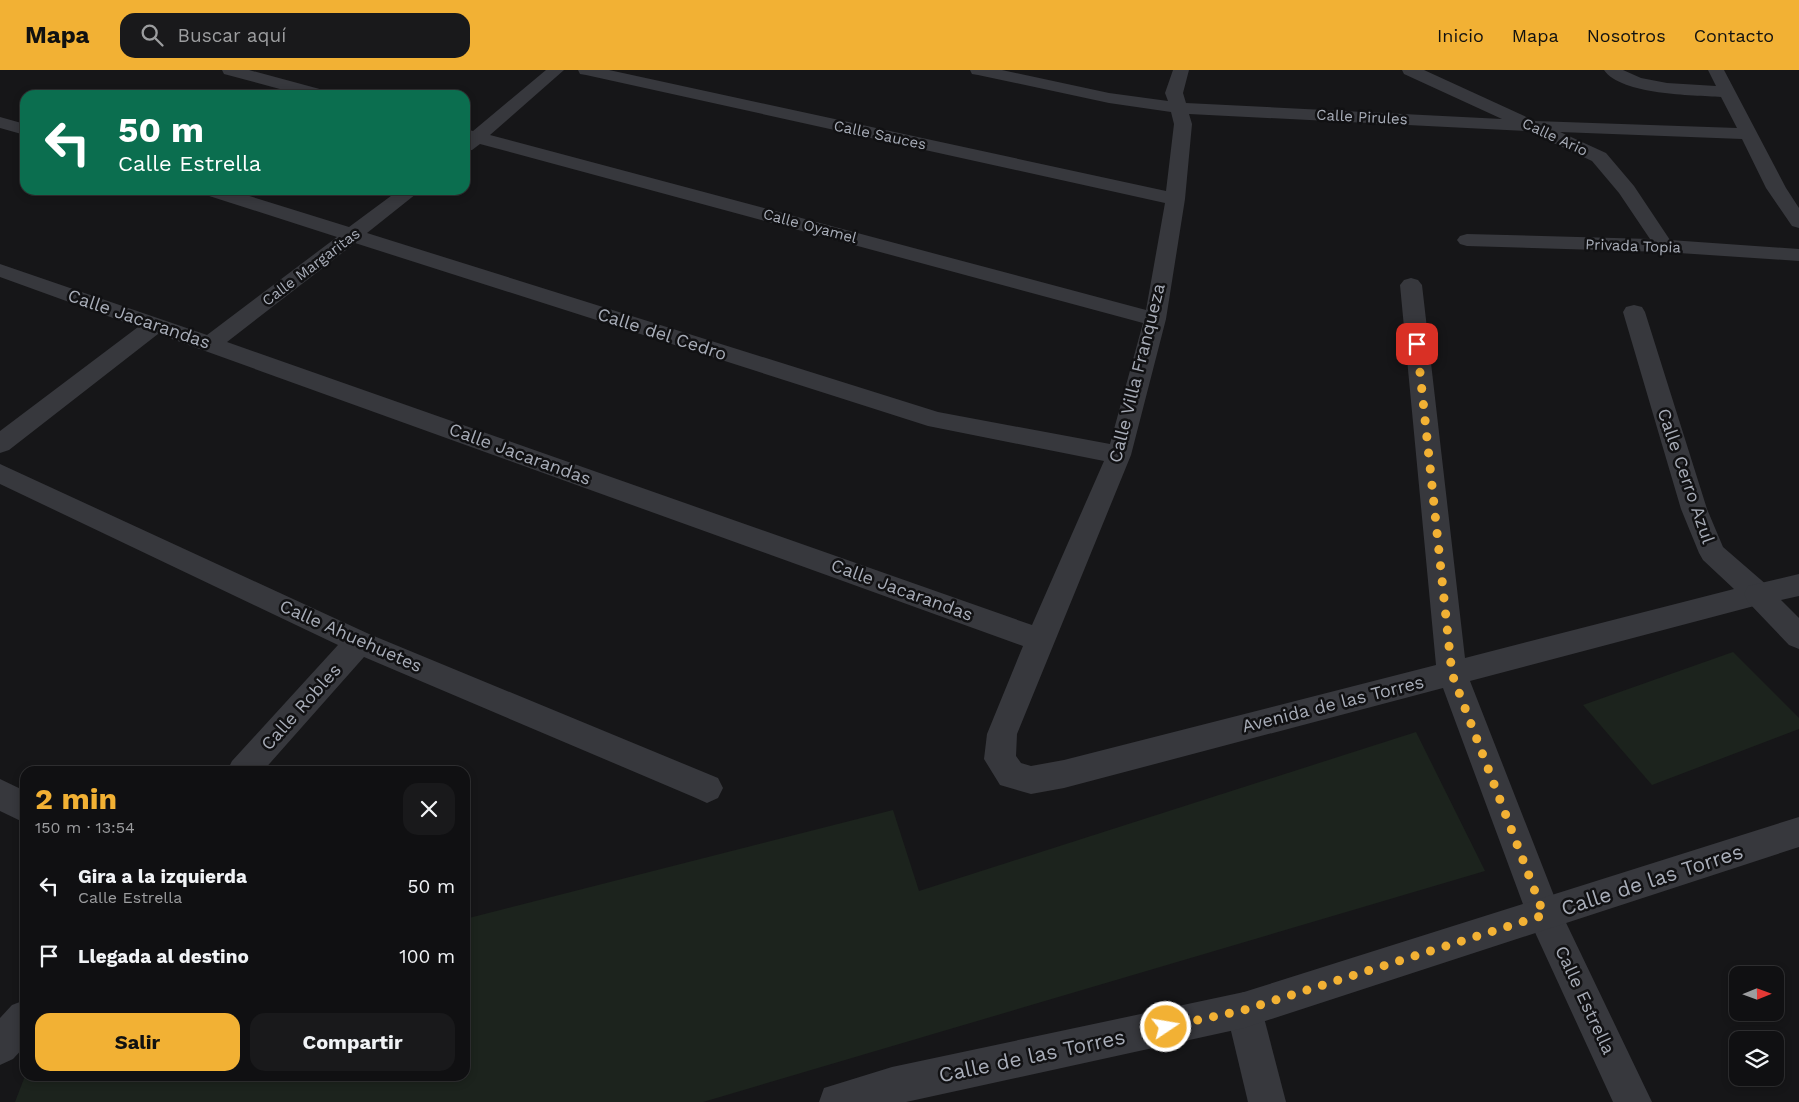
<!DOCTYPE html>
<html lang="es">
<meta charset="utf-8">
<style>
body{margin:0;font-family:"Work Sans",sans-serif;background:#19191b;color:#f1f3f6;height:100vh;display:flex;flex-direction:column;font-size:19px;white-space:nowrap}
*{box-sizing:border-box;margin:0}
p{font-size:16px;color:#9c9d9f}
.icon{flex:none;width:28px;height:28px;fill:none;stroke:currentColor;stroke-width:2;stroke-linecap:round;stroke-linejoin:round}
.map{position:relative;flex:1;overflow:hidden}
.details{position:absolute;left:20px;top:696px;width:450px;height:315px;display:flex;flex-direction:column;background:#101012;border-radius:15px;box-shadow:0 2px 8px #0003,0 0 0 1px #303032}
.details>*{flex:none}
.guide{position:absolute;left:20px;top:20px;width:450px;height:105px;border-radius:15px;box-shadow:0 2px 8px #0003,0 0 0 1px #303032;background:#0b6e4f;color:#fff;overflow:hidden}
.needle{width:32px;rotate:89deg}
.buttons{position:absolute;left:1729px;top:896px;display:grid;gap:10px}
.buttons a{display:grid;place-items:center;width:55px;height:55px;border-radius:10px;background:#101012;box-shadow:0 2px 8px #0003,0 0 0 1px #303032;font-size:25px}
.pin{position:absolute;display:grid;place-items:center;width:42px;height:42px;color:#fff;margin:-21px;border-radius:10px;box-shadow:0 2px 8px #0006}
.me{position:absolute;width:55px;margin:-28px;rotate:78deg;stroke-linejoin:round;filter:drop-shadow(0 0 4px #0008)}
.turn{display:flex;align-items:center;gap:18px;height:105px;padding:0 15px;font-size:22px}
.turn .icon{width:65px;height:65px;stroke-width:2.5}
.turn b{display:block;font-size:35px;line-height:42px}
.round{display:grid;place-items:center;flex:none;width:52px;height:52px;border-radius:15px;background:#19191b}
.summary{display:flex;align-items:center;justify-content:space-between;height:85px;padding:0 15px}
h1{font-size:30px;font-weight:700;line-height:38px;color:#f2b134}
.cta{display:flex;gap:10px;margin-top:auto;padding:10px 15px}
.cta a{flex:1;height:58px;border-radius:15px;background:#f2b134;color:#111;font-size:20px;font-weight:700;line-height:58px;text-align:center}
.cta a+a{background:#19191b;color:#f1f3f6}
ul{padding:0;list-style:none}
li{display:flex;align-items:center;gap:15px;height:70px;padding:0 15px}
li div{flex:1}
li b{display:block;font-size:19px}
li em{font-style:normal}
header{display:flex;align-items:center;gap:30px;box-sizing:border-box;height:70px;padding:0 25px;background:#f2b134;color:#111}
header strong{font-size:24px}
nav{display:flex;gap:28px;margin-inline-start:auto;font-size:18px}
.search{width:350px;height:45px;background:#19191b;display:flex;align-items:center;gap:12px;box-sizing:border-box;padding:0 18px;border-radius:15px;color:#9c9d9f;font-size:19px}
.map>svg:first-child{display:block}
.green{fill:#1c231d}
.lines{fill:none;stroke-linecap:round;stroke-linejoin:round}
.minor{fill:#37383d;fill-rule:evenodd}
.tertiary{fill:#37383d;fill-rule:evenodd}
.route{stroke:#f2b134;stroke-width:9;stroke-dasharray:0 16.2}
.labels{text-anchor:middle;stroke-width:5;stroke-linejoin:round;paint-order:stroke}
.far-street-label{font-size:15px;fill:#a8adb8;stroke:#111113}
.street-label{font-size:18px;fill:#a8adb8;stroke:#111113}
.near-street-label{font-size:21px;fill:#a8adb8;stroke:#111113}
</style>
<header>
<strong>Mapa</strong>
<div class="search"><svg class="icon" aria-label="search" viewBox="0 0 24 24"><circle cx="10" cy="10" r="6"/><path d="M15 15l6 6"/></svg>Buscar aquí</div>
<nav><a>Inicio</a><a>Mapa</a><a>Nosotros</a><a>Contacto</a></nav>
</header>
<div class="map">
<svg width="1799" height="1032" viewBox="0 0 1799 1032">
<rect width="100%" height="100%" fill="#161618"/>
<g class="green">
<polygon points="1733,582 1799,648 1799,659 1652,715 1583,635"/>
<polygon points="1416,662 1485,801 703,1032 15,1032 25,1006 465,1006 465,849 893,740 919,821"/>
</g>
<g class="lines">
<g class="minor">
<polygon points="222,0 249,0 327,21 330,25 302,25 224,4"/>
<path d="M546,0H564L490,65L1146,240L1165,133L586,5L580,4L578,0H609L1166,121L1174,54L1171,42L1109,33L978,5L972,4L970,0H1002L1109,23L1168,31L1165,23L1173,0H1189L1183,23L1186,33L1502,49L1404,4L1402,0H1424L1535,51L1737,58L1721,27C1693,25 1621,25 1604,0H1623L1641,8L1667,13L1716,16L1708,0H1724L1786,118L1799,138V158L1792,156L1766,118L1742,69L1560,62L1606,83L1634,116L1670,170L1799,179V191L1664,182L1467,176L1460,174L1457,170L1460,166L1467,164L1650,169L1619,123L1592,91L1528,61L1189,44L1192,54L1185,129L1166,249L1131,385L1017,664L1016,686L1021,693L1031,696L1064,690L1436,595L1400,215L1404,210L1411,208L1418,210L1422,215L1465,588L1734,519L1703,490L1699,483L1681,439L1623,242L1626,237L1634,235L1642,237L1645,242L1707,439L1723,477L1768,516L1772,524L1768,532L1758,535L1470,611L1558,836L1652,1032H1613L1527,845L1443,618L1064,718L1031,724L1000,715L984,689L987,664L1023,576L158,264L9,380L0,383V361L138,257L0,207V194L207,265L337,167L203,124L200,120H230L349,157L399,120H421L367,163L938,342L1110,374L1143,253L480,74L472,80L465,81V59L473,61ZM355,173L928,356L1104,391L1032,555L227,272Z"/>
<polygon points="0,47 25,54 25,65 0,58"/>
<polygon points="0,394 369,564 718,708 723,718 718,728 707,733 696,728 364,587 263,701 227,701 232,691 338,575 0,414"/>
<polygon points="0,709 25,721 25,753 0,741"/>
<polygon points="1244,922 1257,927 1262,940 1286,1032 1248,1032 1226,940 1231,927"/>
<polygon points="25,930 25,976 13,989 0,995 0,948 12,935"/>
</g>
<g class="tertiary">
<polygon points="1799,504 1799,526 1781,530 1799,548 1799,579 1789,575 1748,532 1744,524 1748,516"/>
<polygon points="1799,747 1799,777 1244,958 906,1032 819,1032 824,1018 892,997 1244,922"/>
</g>
</g>
<g class="lines">
<polyline class="route" points="1166,957 1244,940 1544,845 1452,604 1417,274"/>
</g>
<g class="labels">
<g class="far-street-label">
<text transform="translate(1362 47) rotate(3)" y="5">Calle Pirules</text>
<text transform="translate(880 65) rotate(12)" y="5">Calle Sauces</text>
<text transform="translate(1555 67) rotate(25)" y="5">Calle Ario</text>
<text transform="translate(810 156) rotate(15)" y="5">Calle Oyamel</text>
<text transform="translate(1633 176) rotate(2)" y="5">Privada Topia</text>
<text transform="translate(311 197) rotate(-37)" y="5">Calle Margaritas</text>
</g>
<g class="street-label">
<text transform="translate(139 249) rotate(19)" y="6">Calle Jacarandas</text>
<text transform="translate(662 264) rotate(18)" y="6">Calle del Cedro</text>
<text transform="translate(1137 303) rotate(-76)" y="6">Calle Villa Franqueza</text>
<text transform="translate(520 384) rotate(20)" y="6">Calle Jacarandas</text>
<text transform="translate(1686 406) rotate(71)" y="6">Calle Cerro Azul</text>
<text transform="translate(902 520) rotate(20)" y="6">Calle Jacarandas</text>
<text transform="translate(351 566) rotate(24)" y="6">Calle Ahuehuetes</text>
<text transform="translate(1333 634) rotate(-14)" y="6">Avenida de las Torres</text>
<text transform="translate(301 637) rotate(-48)" y="6">Calle Robles</text>
<text transform="translate(1585 930) rotate(65)" y="6">Calle Estrella</text>
</g>
<g class="near-street-label">
<text transform="translate(1652 810) rotate(-18)" y="7">Calle de las Torres</text>
<text transform="translate(1032 986) rotate(-12)" y="7">Calle de las Torres</text>
</g>
</g>
</svg>
<div class="buttons">
<a><svg class="needle" viewBox="-14 -14 28 28"><path d="M0-13l5 13h-10z" fill="#e53935"/><path d="M0 13l5-13h-10z" fill="#9c9d9f"/></svg></a>
<a><svg class="icon" aria-label="layers" viewBox="0 0 24 24"><path d="M12 4l9 5-9 5-9-5zM3 14l9 5 9-5"/></svg></a>
</div>
<div class="pin" style="left:1417px;top:274px;background:#d93025"><svg class="icon" aria-label="arrive" viewBox="0 0 24 24"><path d="M6 21V4h12l-3 4 3 4H6"/></svg></div>
<svg class="me" style="left:1166px;top:957px" viewBox="-20 -20 40 40"><circle r="17" fill="#f2b134" stroke="#fff" stroke-width="3"/><path d="M0-11L8 9 0 5-8 9z" fill="#fff"/></svg>
<div class="guide">
<div class="turn"><svg class="icon" aria-label="left" viewBox="0 0 24 24"><path d="M17 20v-9H6M10 6l-5 5 5 5"/></svg><div><b>50 m</b>Calle Estrella</div></div>
</div>
<section class="details">
<div class="summary"><div><h1>2 min</h1><p>150 m · 13:54</p></div><a class="round"><svg class="icon" aria-label="close" viewBox="0 0 24 24"><path d="M6 6l12 12M18 6L6 18"/></svg></a></div>
<ul>
<li><svg class="icon" aria-label="left" viewBox="0 0 24 24"><path d="M17 20v-9H6M10 6l-5 5 5 5"/></svg><div><b>Gira a la izquierda</b><p>Calle Estrella</p></div><em>50 m</em></li>
<li><svg class="icon" aria-label="arrive" viewBox="0 0 24 24"><path d="M6 21V4h12l-3 4 3 4H6"/></svg><div><b>Llegada al destino</b></div><em>100 m</em></li>
</ul>
<div class="cta"><a>Salir</a><a>Compartir</a></div>
</section>
</div>
